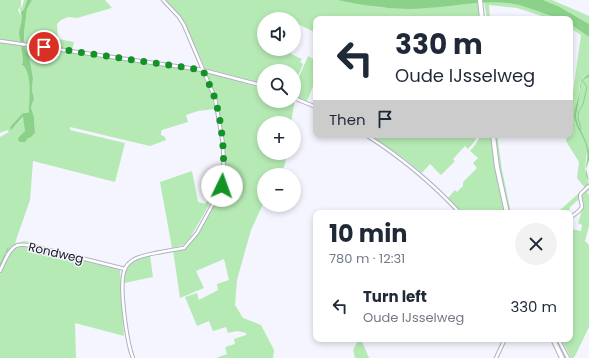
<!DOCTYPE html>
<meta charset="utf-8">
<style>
body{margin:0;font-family:Poppins,sans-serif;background:#f2f2f3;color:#1f2937;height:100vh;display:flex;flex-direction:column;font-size:15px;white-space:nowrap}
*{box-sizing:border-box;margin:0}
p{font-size:13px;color:#747a83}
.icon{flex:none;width:22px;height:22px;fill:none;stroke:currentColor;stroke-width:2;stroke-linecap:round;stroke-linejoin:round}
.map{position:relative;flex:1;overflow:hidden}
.panel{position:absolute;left:313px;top:210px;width:260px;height:132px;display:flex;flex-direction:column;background:#fff;border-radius:8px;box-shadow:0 2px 6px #0003}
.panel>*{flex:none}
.banner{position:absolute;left:313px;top:16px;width:260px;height:122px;border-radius:8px;box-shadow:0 2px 6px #0003;background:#fff;color:#1f2937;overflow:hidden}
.fabs{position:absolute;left:257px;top:12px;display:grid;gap:8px}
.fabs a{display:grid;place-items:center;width:44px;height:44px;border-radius:50%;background:#fff;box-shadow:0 2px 6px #0003;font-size:20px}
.pin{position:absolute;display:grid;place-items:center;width:34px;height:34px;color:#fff;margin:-17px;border:2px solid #fff;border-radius:50%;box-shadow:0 1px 4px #0007}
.me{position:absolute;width:44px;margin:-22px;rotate:3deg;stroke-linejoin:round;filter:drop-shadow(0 0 3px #0008)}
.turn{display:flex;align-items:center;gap:14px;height:84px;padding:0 16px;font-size:18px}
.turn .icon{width:52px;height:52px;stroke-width:2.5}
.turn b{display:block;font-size:28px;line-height:34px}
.then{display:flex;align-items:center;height:38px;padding:0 16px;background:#0003;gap:8px;font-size:15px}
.round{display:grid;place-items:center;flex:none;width:42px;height:42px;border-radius:21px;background:#f2f2f3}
.head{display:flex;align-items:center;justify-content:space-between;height:68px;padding:0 16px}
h1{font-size:24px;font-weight:700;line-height:30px}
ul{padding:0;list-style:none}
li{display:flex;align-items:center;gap:12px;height:56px;padding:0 16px}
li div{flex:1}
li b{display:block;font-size:15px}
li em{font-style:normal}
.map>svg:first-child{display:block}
.green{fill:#b6eab4}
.water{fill:#8bd18a}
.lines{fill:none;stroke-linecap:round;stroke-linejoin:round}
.stream{stroke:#8bd18a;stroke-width:1}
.street-casing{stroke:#b0b2c1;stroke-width:4.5}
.primary-casing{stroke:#b0b2c1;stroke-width:6}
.street{stroke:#fff;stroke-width:2.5}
.primary{stroke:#fff;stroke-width:4}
.route{stroke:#139325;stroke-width:7;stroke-dasharray:0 12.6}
.labels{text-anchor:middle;stroke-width:3;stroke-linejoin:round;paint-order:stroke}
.street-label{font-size:12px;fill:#15151b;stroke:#f4f5fe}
</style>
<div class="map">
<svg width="589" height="358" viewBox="0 0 589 358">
<rect width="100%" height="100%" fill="#f4f5fe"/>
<g class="green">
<polygon points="0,0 21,0 21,6 18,10 21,16 20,8 22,7 24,0 27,0 24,9 22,10 23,18 19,32 20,43 0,40"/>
<polygon points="32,0 105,0 112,8 77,18 68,17 61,20 57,24 58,39 74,42 72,50 25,43 24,33 27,9"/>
<polygon points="165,0 337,0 376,7 404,9 440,7 478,2 480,19 316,19 316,33 298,24 294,32 294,19 264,19 264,49 293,49 291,54 302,59 300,62 303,64 298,76 294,96 294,71 264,71 264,84 205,68 185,23"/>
<polygon points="543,0 552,0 589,16 589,24 560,7"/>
<path d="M484,2C509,2 537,6 559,19H551L517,8L489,5L490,19H487Z"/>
<polygon points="570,24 589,37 589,74 583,77 580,83 579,94 575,108 575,122 585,142 587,150 585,170 589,185 585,188 577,178 579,162 566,141 567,135 570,135 570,113 581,35 570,28"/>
<path d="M0,42L20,45L23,53V63L21,64C34,75 29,96 29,111L28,113H23L10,127L15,126L24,117L25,131L21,136C28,138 30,138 35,133L34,117L31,107L34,99L32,90L33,78L25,46L200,71L202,73L211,94L215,109L198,111L186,115L188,122L162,130L161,132V135L165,137L166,140L150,146L70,127V130L125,143L115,182L33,161L30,200L15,243L25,241L30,242L21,243L13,247L0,270V137L9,132L7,130L0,133Z"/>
<polygon points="308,56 315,60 316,58 316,79 307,101 296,97 299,77"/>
<path d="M206,73L219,75L264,89V101H294V99H295L291,123H264V153H287C286,162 284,168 280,175H264V202L251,230L237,280L235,305L243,318L261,325L274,350L273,358H216L227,354L225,347L235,344L234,339L246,335V333L237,331L228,333L226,327L213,331L209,321L197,326L185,297L197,293L199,300L218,290L217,284L229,280L224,259L196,271L204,288L180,298L173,250L186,247L193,240L224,184V153L218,105L216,96Z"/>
<polygon points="589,77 589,153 586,141 578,124 576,117 582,80"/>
<polygon points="370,135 478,135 474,142 468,149 465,146 453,159 455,161 441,175 430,164 422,173 405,159"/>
<polygon points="481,135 491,135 497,175 505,213 463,213 448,198 455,190 457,192 463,186 463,182 477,168 473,163 478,158 470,151 476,144"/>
<polygon points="494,135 497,135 502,170 511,213 508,213 500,174"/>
<polygon points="192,171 198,202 205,204 211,195 213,198 190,238 183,245 172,248 160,182"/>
<polygon points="589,187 589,192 588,191 587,192 589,195 589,226 585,241 589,245 589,327 575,356 573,358 571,358 561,339 570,339 570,230 571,229 581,231 582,225 578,223 584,204 581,200 581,195"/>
<polygon points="579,193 578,200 570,207 570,209 567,211 568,213 561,213 559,211"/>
<polygon points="20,246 30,246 120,270 124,336 75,323 76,358 0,358 0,274 12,251"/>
<path d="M150,255L153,277L124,283C123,263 134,260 150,255Z"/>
<polygon points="359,339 361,339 369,358 355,358 353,350"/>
</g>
<g class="water">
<path d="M27,0H32L27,9L24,33L25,48L29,57L33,78L32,90L34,99L31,107L34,117L35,133L31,137L28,138L25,142H20L18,140L19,137L25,131L23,117L11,130L10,127L23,113H28L29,111C29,98 33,72 21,64L23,63C23,53 20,44 19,34C19,27 24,20 21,12L24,9Z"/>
<path d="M337,0H543L560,7L589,24V37L570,24V19C550,19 528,4 506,3C479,0 454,7 427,8C397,11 367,6 337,0Z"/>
<path d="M589,74V77L582,80L576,117L578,124L586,141L589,151V160L586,169L589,181C582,171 589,162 587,151C586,138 575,128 574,116C574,109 577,102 579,95C582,83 577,81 589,74Z"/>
</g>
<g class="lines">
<g class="stream">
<polyline points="580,130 581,128 578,118 579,111 583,104 587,87 582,80"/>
<polyline points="6,252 8,248"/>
<polyline points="0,265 5,255"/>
</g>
<defs>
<g id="street">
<polyline points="0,41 203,70 264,86"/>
<polyline points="294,98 316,107"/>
<path d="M366,135C401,157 432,183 460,213"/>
<path d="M570,222L571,217L579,211L582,207C580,192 577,197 589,186"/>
<path d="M0,271C4,263 8,250 16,246C19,244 25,245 29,245L125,269"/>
<polyline points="558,339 568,358"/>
<path d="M133,358C127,343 118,283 125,269C126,266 130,262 133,260C142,254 172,250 184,248L197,233L220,191L224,177L223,144L215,98L184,25L179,17L163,0"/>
<polyline points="496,358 505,339"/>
</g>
<g id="primary">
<polyline points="480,0 482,19"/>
<polyline points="493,135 497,167 507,213"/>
<polyline points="553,339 562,358"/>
</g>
</defs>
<use href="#street" class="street-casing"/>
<use href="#primary" class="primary-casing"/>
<use href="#street" class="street"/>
<use href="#primary" class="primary"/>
</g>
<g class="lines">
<path class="route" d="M44,47L203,70C207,80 212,89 215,99C222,122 226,162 222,186"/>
</g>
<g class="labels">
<g class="street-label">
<text transform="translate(56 253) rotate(13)" y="4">Rondweg</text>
</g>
</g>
</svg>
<div class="fabs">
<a><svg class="icon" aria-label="sound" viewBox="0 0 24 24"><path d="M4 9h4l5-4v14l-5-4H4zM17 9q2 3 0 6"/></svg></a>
<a><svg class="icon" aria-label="search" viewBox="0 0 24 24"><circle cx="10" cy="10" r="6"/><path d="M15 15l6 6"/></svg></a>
<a>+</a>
<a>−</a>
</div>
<div class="pin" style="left:44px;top:47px;background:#d93025"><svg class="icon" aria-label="arrive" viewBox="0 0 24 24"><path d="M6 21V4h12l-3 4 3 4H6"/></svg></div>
<svg class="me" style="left:222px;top:186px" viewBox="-20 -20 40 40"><circle r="19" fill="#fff"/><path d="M0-13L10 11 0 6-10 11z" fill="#139325"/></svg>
<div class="banner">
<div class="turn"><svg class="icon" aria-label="left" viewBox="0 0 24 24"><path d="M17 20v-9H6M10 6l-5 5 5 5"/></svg><div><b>330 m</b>Oude IJsselweg</div></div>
<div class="then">Then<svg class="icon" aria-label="arrive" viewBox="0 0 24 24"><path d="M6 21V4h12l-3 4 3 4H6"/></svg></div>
</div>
<section class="panel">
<div class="head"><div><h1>10 min</h1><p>780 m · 12:31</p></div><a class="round"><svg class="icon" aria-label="close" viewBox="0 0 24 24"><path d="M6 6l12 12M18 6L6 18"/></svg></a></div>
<ul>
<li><svg class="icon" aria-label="left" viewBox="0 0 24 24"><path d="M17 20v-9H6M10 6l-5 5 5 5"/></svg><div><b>Turn left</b><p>Oude IJsselweg</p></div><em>330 m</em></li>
</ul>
</section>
</div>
